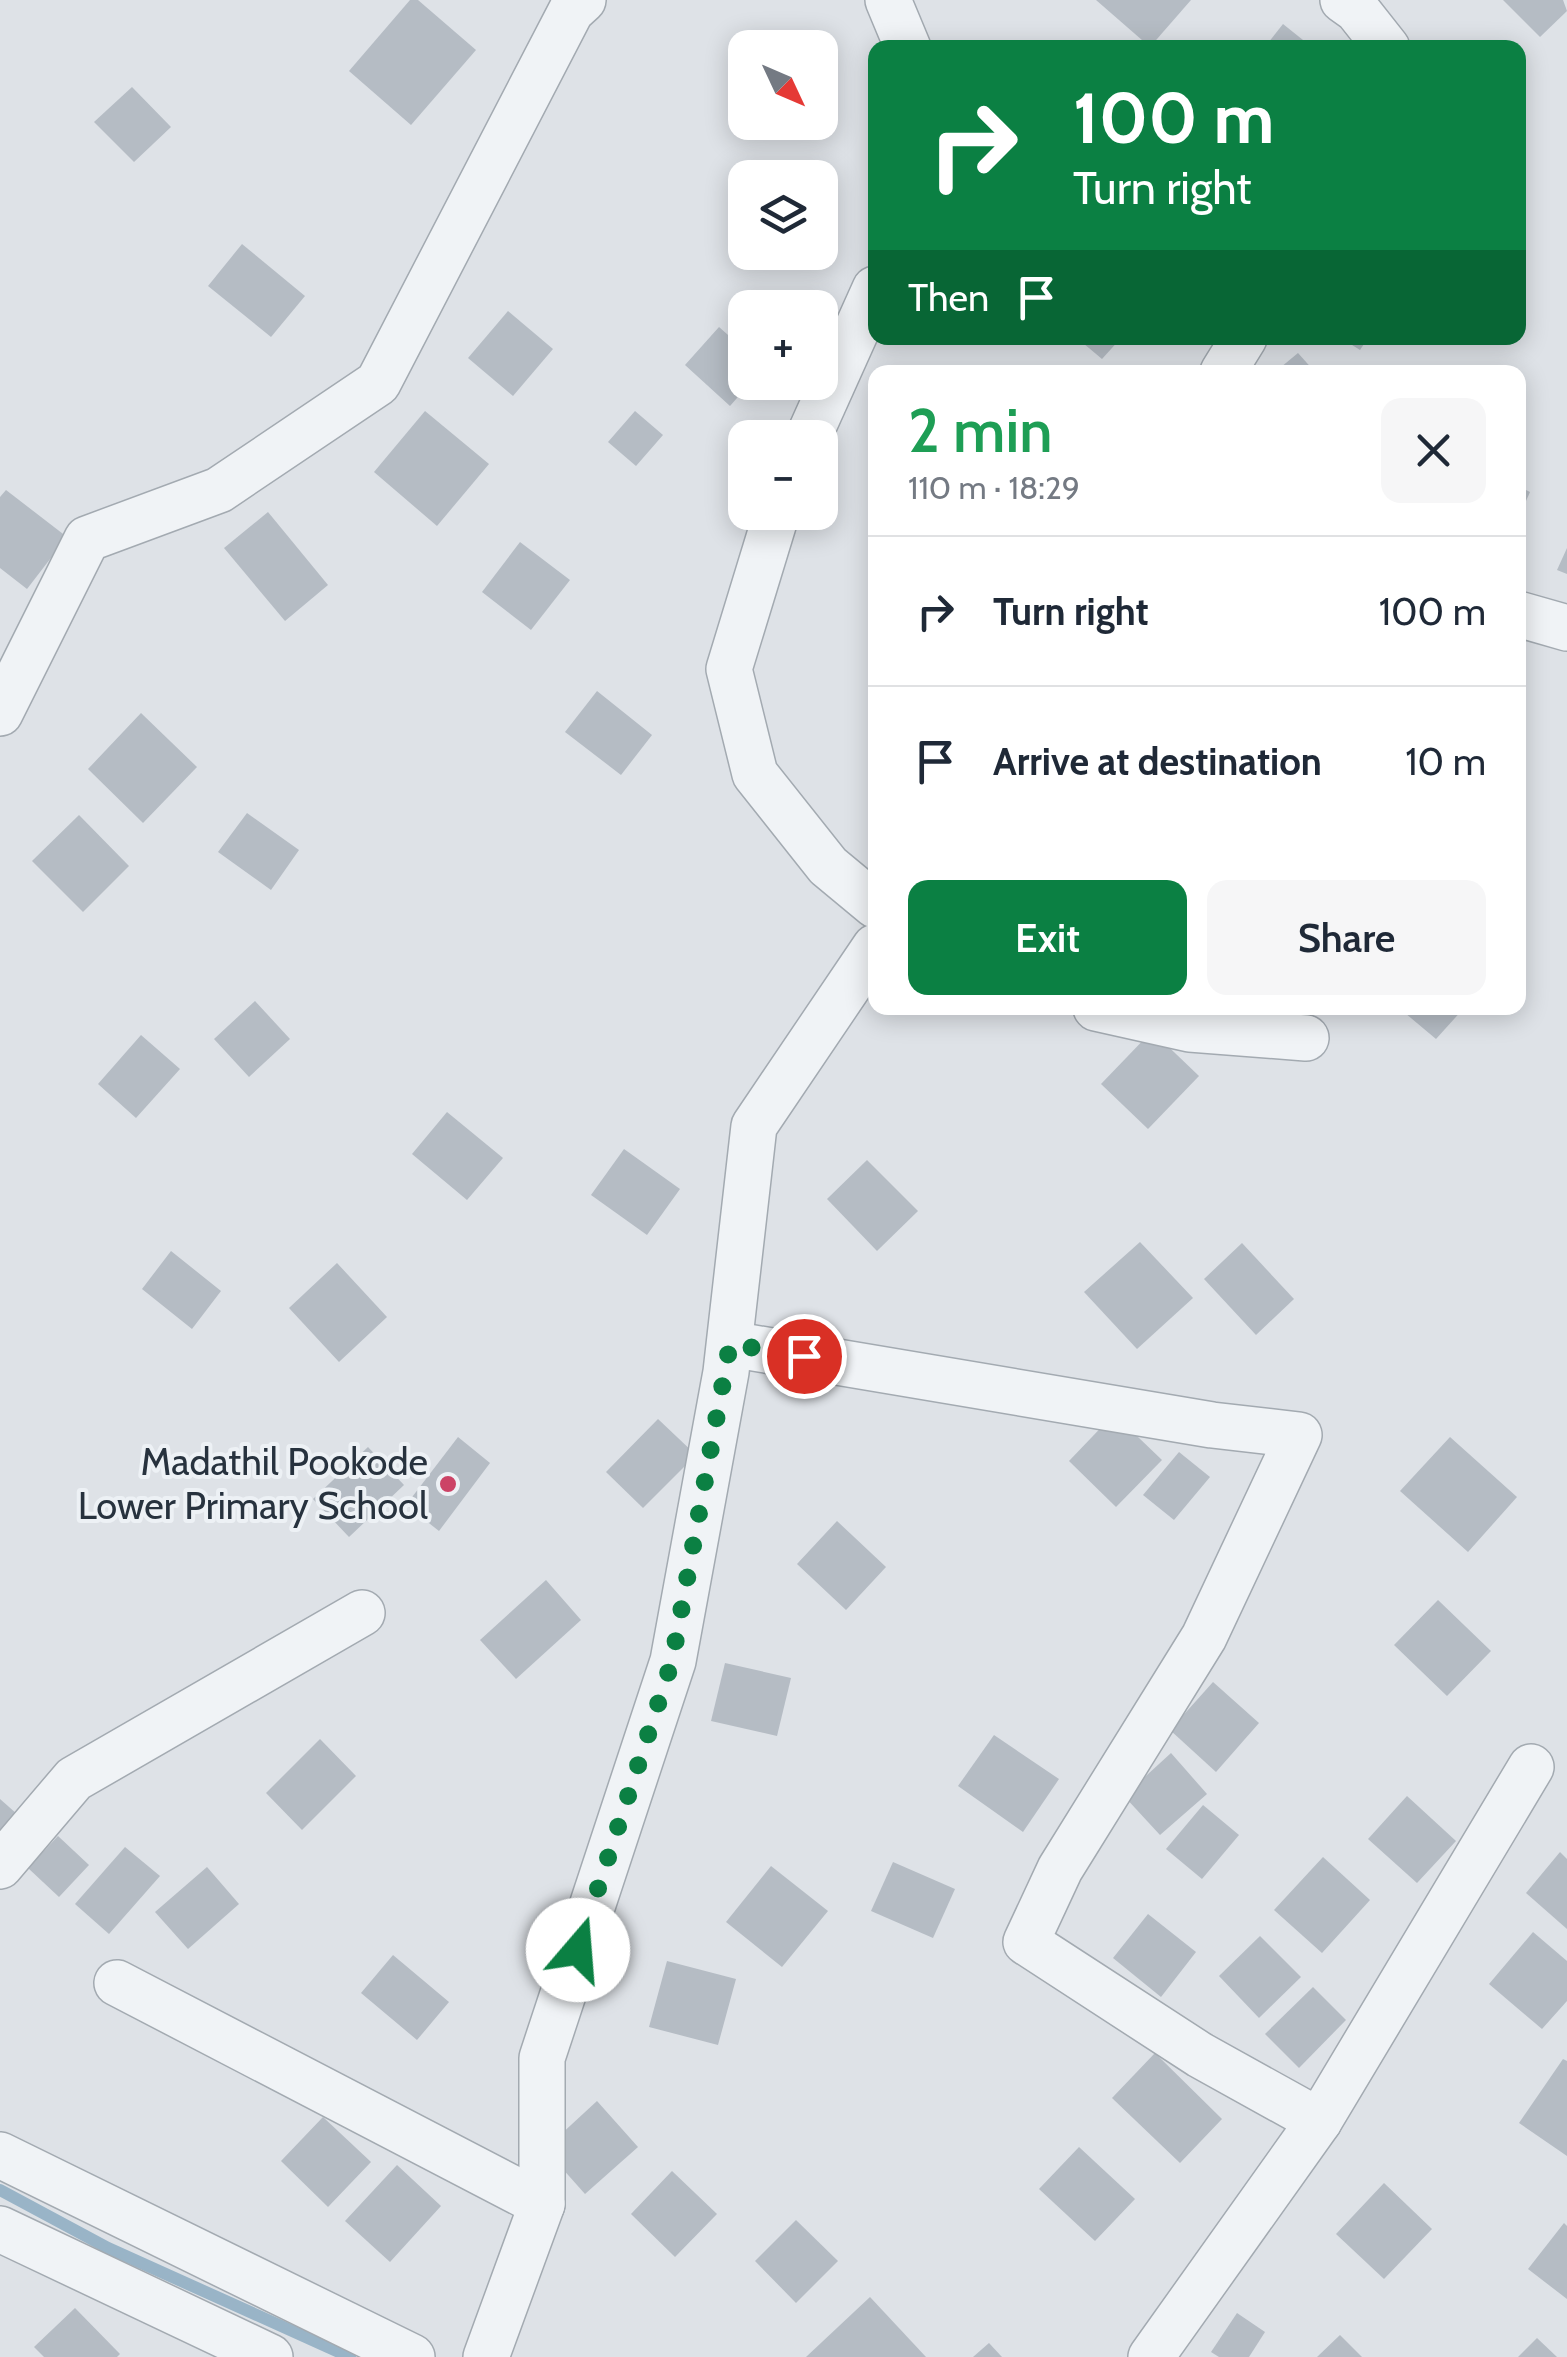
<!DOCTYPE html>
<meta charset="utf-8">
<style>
body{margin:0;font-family:Cabin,sans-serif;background:#f6f6f7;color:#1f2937;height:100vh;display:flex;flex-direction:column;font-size:38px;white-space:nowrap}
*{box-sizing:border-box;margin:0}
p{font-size:32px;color:#747a83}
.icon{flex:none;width:55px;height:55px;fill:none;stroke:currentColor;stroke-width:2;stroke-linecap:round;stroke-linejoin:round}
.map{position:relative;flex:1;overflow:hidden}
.sheet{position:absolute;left:868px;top:365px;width:658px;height:650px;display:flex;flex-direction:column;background:#fff;border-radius:20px;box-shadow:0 5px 25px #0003}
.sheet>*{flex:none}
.guide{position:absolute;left:868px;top:40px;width:658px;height:305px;border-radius:20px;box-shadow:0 5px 25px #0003;background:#0b8043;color:#fff;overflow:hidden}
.needle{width:65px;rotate:134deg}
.fabs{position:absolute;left:728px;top:30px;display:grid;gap:20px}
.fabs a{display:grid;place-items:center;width:110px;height:110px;border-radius:20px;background:#fff;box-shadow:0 5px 25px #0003;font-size:50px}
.pin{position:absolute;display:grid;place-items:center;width:85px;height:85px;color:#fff;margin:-42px;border:5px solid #fff;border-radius:50%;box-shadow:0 2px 10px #0007}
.me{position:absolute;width:110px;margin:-55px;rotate:18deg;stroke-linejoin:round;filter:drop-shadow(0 0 8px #0008)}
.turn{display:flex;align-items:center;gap:35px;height:210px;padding:0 40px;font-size:45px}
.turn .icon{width:130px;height:130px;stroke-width:2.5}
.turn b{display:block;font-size:70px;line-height:85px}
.then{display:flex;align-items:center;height:95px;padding:0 40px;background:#0003;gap:20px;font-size:38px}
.round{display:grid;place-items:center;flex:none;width:105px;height:105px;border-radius:20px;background:#f6f6f7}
.head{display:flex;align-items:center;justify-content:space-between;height:170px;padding:0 40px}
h1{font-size:60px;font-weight:600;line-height:75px;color:#1e9e55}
.primary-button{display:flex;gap:20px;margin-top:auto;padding:20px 40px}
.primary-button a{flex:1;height:115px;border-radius:20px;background:#0b8043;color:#fff;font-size:40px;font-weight:600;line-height:115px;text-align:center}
.primary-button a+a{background:#f6f6f7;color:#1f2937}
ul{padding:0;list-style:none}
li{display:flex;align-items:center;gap:30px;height:150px;padding:0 40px;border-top:2px solid #e0e1e3}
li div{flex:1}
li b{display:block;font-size:38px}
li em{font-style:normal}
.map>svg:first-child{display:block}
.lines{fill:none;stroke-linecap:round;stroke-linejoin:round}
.stream{stroke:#99b4c7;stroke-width:12}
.building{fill:#b5bcc4}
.minor-casing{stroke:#a3aab1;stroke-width:48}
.minor{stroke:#f0f3f6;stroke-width:45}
.route{stroke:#0b8043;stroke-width:18;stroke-dasharray:0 32.4}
.poi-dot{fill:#cc4366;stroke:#edf1f5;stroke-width:4}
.labels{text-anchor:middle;stroke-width:8;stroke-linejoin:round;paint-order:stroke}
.poi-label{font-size:38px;fill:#27323e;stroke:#edf1f5;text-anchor:end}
</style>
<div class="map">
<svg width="1567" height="2357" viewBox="0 0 1567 2357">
<rect width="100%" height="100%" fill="#dee2e7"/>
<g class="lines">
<polyline class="stream" points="0,2190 108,2248 350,2357"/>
</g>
<g class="building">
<polygon points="410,0 418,0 476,50 411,125 349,71"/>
<polygon points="1096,0 1191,0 1150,47"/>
<polygon points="1503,0 1563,0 1567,11 1540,37"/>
<polygon points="1283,24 1313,48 1264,48"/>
<polygon points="132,87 171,127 134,162 94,122"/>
<polygon points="242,244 305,296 271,337 208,286"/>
<polygon points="508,311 553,349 513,396 468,358"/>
<polygon points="719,327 745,350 745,382 751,382 730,406 685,365"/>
<polygon points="1077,338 1121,338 1102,359"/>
<polygon points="1341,338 1368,338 1360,350"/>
<polygon points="1298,353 1315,372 1275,372"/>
<polygon points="425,411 489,464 437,526 374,472"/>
<polygon points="635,411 663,435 636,466 608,442"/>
<polygon points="1518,486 1530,492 1518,519"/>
<polygon points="6,490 67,537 27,589 0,568 0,497"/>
<polygon points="268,512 328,585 285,621 224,548"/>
<polygon points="520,542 570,580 531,630 482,592"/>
<polygon points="1567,548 1567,574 1557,570"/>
<polygon points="597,691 652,735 621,775 565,732"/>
<polygon points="141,713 197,767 143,823 88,769"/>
<polygon points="247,813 299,850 271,890 218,852"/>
<polygon points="79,815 129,866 83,912 32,861"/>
<polygon points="255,1001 290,1039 249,1077 214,1039"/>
<polygon points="1399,1008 1464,1008 1436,1039"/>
<polygon points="1152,1031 1199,1076 1148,1129 1101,1084"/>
<polygon points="141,1035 180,1069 136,1118 98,1084"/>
<polygon points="447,1112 503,1158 467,1200 412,1154"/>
<polygon points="624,1149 680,1189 647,1235 591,1195"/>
<polygon points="867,1160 918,1211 877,1251 827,1199"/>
<polygon points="1140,1242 1193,1298 1137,1349 1084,1292"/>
<polygon points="1242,1243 1294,1299 1256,1335 1204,1279"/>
<polygon points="171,1251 221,1291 192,1329 142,1289"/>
<polygon points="337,1263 387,1317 339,1362 289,1308"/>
<polygon points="1114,1414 1162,1460 1116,1507 1069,1461"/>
<polygon points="658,1419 696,1455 643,1508 606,1472"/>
<polygon points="458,1437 490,1463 439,1531 406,1505"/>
<polygon points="1450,1437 1517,1497 1468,1552 1400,1491"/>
<polygon points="368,1447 404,1485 349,1537 313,1499"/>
<polygon points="1179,1452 1210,1477 1174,1520 1143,1495"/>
<polygon points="837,1521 886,1567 846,1610 797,1564"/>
<polygon points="546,1580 581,1620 516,1679 480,1640"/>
<polygon points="1438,1600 1491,1651 1447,1696 1394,1645"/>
<polygon points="725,1663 791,1678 777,1736 711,1721"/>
<polygon points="1213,1682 1259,1723 1216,1772 1170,1730"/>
<polygon points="994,1735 1059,1779 1023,1832 958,1786"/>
<polygon points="320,1739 356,1776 302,1830 266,1793"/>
<polygon points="1171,1753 1207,1794 1160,1835 1124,1796"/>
<polygon points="1407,1796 1456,1841 1417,1883 1368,1839"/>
<polygon points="0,1799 17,1814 0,1835"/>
<polygon points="1203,1805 1239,1835 1202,1879 1166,1849"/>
<polygon points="58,1836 89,1865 59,1897 28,1868"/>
<polygon points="125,1847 160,1876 109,1934 75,1904"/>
<polygon points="1560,1852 1567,1859 1567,1929 1526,1893"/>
<polygon points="1323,1857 1370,1900 1322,1953 1274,1910"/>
<polygon points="893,1862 955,1889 933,1938 871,1911"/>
<polygon points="771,1866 828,1911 782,1967 726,1922"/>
<polygon points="207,1867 239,1904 188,1949 155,1912"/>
<polygon points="1148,1914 1196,1952 1161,1997 1113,1958"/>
<polygon points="1533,1932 1567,1961 1567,2001 1542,2029 1489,1984"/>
<polygon points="1260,1936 1301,1977 1259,2018 1219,1976"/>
<polygon points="393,1955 449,2002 417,2040 361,1993"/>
<polygon points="667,1961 736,1979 718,2045 649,2027"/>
<polygon points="1313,1987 1346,2020 1299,2068 1265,2034"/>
<polygon points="1155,2053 1222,2119 1180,2163 1112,2098"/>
<polygon points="1563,2059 1567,2061 1567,2156 1519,2123"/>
<polygon points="597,2101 638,2147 585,2194 545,2149"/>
<polygon points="323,2117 371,2162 328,2207 281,2161"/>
<polygon points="1079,2147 1135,2199 1095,2241 1039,2189"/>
<polygon points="397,2165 441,2206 390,2262 345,2221"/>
<polygon points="672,2171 717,2214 675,2257 631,2214"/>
<polygon points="1384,2183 1432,2229 1384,2279 1336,2234"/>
<polygon points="796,2220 838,2261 796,2303 755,2261"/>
<polygon points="1564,2223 1567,2226 1567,2299 1528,2269"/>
<polygon points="870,2297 926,2357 806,2357"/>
<polygon points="75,2308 120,2354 117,2357 44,2357 34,2347"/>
<polygon points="1237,2313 1265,2332 1249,2357 1219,2357 1211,2352"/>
<polygon points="1340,2335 1362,2357 1317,2357"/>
<polygon points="1537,2338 1557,2357 1518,2357"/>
<polygon points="989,2343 1002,2357 973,2357"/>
</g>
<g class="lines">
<defs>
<g id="minor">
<polyline points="888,0 908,48"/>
<polyline points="1343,0 1357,10 1387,48"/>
<polyline points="1223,372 1244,338"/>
<polyline points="808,438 875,289"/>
<polyline points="777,512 729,669 755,774 828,866 875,905"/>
<polyline points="1518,614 1567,628"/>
<polyline points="0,713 87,539 219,490 378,383 571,11 583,0"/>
<polyline points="1096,1008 1190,1029 1306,1038"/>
<polyline points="730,1344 1212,1425 1299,1435 1204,1637 1060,1869 1026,1942 1200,2055 1319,2121 1151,2357"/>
<polyline points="0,1866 74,1779 362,1613"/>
<polyline points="117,1983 542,2204"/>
<polyline points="1319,2121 1531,1767"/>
<polyline points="0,2155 412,2357"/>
<polyline points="0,2229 270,2357"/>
<polyline points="486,2357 542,2204 542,2058 673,1661 726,1372 754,1126 875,947"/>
</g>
</defs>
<use href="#minor" class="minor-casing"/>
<use href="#minor" class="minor"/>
</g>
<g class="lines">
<polyline class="route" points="578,1950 672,1661 730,1344 804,1356"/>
</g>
<circle class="poi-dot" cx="448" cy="1484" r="10"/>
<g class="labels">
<g class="poi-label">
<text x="428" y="1475">Madathil Pookode<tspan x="428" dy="44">Lower Primary School</tspan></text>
</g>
</g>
</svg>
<div class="fabs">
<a><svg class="needle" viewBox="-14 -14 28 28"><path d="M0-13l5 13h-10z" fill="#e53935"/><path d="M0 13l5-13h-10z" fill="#747a83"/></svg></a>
<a><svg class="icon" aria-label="layers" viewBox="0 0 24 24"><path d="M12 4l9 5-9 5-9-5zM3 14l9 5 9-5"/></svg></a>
<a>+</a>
<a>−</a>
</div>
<div class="pin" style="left:804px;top:1356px;background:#d93025"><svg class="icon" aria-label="arrive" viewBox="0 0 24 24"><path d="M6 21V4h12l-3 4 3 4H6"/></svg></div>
<svg class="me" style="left:578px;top:1950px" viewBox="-20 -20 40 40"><circle r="19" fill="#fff"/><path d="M0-13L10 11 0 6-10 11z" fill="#0b8043"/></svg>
<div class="guide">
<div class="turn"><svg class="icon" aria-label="right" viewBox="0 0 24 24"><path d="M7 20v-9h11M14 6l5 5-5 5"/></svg><div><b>100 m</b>Turn right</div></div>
<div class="then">Then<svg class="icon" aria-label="arrive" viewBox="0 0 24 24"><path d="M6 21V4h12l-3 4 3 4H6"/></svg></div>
</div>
<section class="sheet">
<div class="head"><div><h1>2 min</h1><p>110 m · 18:29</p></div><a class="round"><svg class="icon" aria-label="close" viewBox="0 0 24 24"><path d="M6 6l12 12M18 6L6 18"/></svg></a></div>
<ul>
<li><svg class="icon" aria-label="right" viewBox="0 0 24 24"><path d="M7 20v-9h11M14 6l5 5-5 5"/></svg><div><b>Turn right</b></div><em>100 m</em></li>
<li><svg class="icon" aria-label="arrive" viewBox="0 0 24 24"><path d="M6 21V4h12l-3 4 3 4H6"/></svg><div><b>Arrive at destination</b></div><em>10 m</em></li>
</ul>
<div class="primary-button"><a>Exit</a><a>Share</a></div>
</section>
</div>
